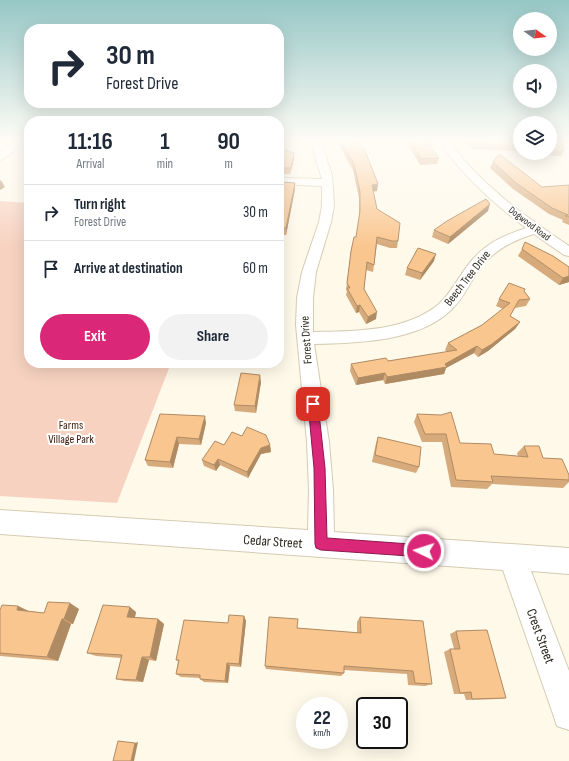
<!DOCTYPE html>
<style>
body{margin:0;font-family:"Sofia Sans Condensed",sans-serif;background:#f2f2f3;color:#1f2937;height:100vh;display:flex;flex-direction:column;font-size:15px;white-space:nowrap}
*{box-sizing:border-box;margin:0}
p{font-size:13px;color:#747a83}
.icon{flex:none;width:22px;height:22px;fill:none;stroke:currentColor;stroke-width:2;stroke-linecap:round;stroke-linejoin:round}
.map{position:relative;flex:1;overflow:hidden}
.sheet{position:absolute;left:24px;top:116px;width:260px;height:252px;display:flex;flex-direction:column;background:#fff;border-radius:16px;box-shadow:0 4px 16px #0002}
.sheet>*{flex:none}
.banner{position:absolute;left:24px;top:24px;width:260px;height:84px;border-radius:16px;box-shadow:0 4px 16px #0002;background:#fff;color:#1f2937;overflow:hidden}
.needle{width:26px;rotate:105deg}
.buttons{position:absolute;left:513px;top:12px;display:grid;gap:8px}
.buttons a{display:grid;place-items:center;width:44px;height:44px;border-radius:50%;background:#fff;box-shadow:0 4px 16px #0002;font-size:20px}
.speed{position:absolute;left:296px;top:697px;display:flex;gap:8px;font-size:20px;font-weight:700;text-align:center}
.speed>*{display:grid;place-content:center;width:52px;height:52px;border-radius:50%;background:#fff;box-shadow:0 4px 16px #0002;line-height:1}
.speed small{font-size:10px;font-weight:400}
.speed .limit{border:2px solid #111;border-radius:6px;background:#fff;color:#111}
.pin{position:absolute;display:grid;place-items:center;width:34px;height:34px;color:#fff;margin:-17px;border-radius:8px;box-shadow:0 2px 6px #0006}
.me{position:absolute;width:44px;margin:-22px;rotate:274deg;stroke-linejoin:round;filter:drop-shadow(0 0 3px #0008)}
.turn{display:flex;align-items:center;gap:14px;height:84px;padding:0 16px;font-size:18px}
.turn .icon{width:52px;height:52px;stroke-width:2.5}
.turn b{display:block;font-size:28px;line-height:34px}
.eta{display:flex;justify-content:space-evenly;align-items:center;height:68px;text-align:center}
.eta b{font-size:24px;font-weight:700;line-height:28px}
.primary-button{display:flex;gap:8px;margin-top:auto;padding:8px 16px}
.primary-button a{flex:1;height:46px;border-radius:24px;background:#db2777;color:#fff;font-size:16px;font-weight:700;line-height:46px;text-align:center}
.primary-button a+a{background:#f2f2f3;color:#1f2937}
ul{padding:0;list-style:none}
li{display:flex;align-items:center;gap:12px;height:56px;padding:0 16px;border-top:1px solid #e0e1e3}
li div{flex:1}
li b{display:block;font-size:15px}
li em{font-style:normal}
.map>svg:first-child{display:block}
.green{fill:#f7d2c0}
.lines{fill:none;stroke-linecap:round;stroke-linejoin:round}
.minor-casing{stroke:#d5cbb3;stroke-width:2}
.minor{fill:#fff;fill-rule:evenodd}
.wall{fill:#d7aa7b}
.shaded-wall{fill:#af8b64}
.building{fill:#fac68f;stroke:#af8b64}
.route{fill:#db2777;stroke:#8e194d}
.labels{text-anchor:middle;stroke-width:4;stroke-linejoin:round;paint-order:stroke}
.far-street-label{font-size:10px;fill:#2b281e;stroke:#fff}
.street-label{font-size:12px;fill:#2b281e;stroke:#fff}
.park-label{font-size:12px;fill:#42200f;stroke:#fff}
.near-street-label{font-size:14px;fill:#2b281e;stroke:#fff}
</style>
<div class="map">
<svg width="569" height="761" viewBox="0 0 569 761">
<rect width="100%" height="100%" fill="#fff9ea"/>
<polygon class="green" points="0,201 29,203 29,363 171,363 117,503 0,496"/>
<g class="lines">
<defs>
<g id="minor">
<polygon points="18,140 29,140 3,159 0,160 0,152"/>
<path d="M313,140H323L322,146L332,175L334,206L331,222L316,272L313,298V332C355,331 405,332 439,304C448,296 454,285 461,275C478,248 496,238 526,228C492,202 462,175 438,140H448C480,184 524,216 569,246V256L564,255L534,234C508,242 488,254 474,277C467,289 461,301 451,310C418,342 357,343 314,344L329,442L333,490L334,532L569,548V574L531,571L569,671V730L557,726L553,714L503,570L0,534V510L308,530L309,490L307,442L296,325L297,298L302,272L319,222L322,206V186L279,184V178L322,179L312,146Z"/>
</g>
</defs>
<use href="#minor" class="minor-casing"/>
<use href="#minor" class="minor"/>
</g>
<g class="wall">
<polygon points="340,140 357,140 377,191 373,191 377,209 398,241 397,248 390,248 377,244 373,272 366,270 364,289 376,319 366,324 359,312 356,313 346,295 347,291 346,290 351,251 356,237 359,217 359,198 353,170 339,145"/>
<polygon points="405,140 427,140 431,145 430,147 439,158 437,164 420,165"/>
<polygon points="464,140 520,140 520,151 473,149"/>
<polygon points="550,140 564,151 561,156 543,155 541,153 550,153"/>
<polygon points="279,148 294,153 294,159 290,174 279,174"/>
<polygon points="493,162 542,187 569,185 569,225 562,222 563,220 549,214 513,189 490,168"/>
<polygon points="295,189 286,235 283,235 279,255 279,196"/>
<polygon points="488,211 448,244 432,237 434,230"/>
<polygon points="522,249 569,282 559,285 518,256"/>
<polygon points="434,261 420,280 405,275 407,268"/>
<polygon points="524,291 530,299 526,306 515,308 510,316 520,322 515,329 488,351 478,357 474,353 446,368 444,374 385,384 383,380 356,385 350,371 351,364 388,361 447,352 445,350 448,343 482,325 503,309 496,306 499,299"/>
<polygon points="223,363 254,363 253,368 234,367 234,364"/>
<polygon points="261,382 256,413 235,411 234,405"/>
<polygon points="160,414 206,423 201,445 179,444 173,468 148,466 145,460"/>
<polygon points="417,414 460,443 494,454 518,456 517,453 524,446 569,475 569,482 563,488 492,484 487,489 451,487 442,442 422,442 414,422"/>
<polygon points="378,437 419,467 416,473 372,462 376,443"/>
<polygon points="224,445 270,445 271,452 261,454 248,478 220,465 216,471 204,466 202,460"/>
<polygon points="18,606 29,611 44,613 79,609 73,624 71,624 58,661 0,656 0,610"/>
<polygon points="136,612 135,617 158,619 164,624 156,661 149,660 143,682 124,681 116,679 121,658 96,656 87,653"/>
<polygon points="244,616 246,621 241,667 230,666 228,683 204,682 200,679 200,678 181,677 176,674 178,661 176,660 228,623"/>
<polygon points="360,617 432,684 425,686 408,685 407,674 344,670 344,673 341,676 266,669 265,666 297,628 357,633 357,622"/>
<polygon points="456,631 506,698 499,699 466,700 464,694 454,694 444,652 450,649 454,649 450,634"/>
</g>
<g class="shaded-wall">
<polygon points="294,153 294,159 290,174 291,168"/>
<polygon points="1,180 5,187 0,190 0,181"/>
<polygon points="295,183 295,189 286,235 286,228"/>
<polygon points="378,184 377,191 371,192 372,185"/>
<polygon points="490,204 488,211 448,244 450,237"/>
<polygon points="283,228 283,235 280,255 279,248"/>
<polygon points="436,254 434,261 420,280 422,273"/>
<polygon points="569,276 569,282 559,285 563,278"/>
<polygon points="360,305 359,312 356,313 357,306"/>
<polygon points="377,312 376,319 366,324 368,317"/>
<polygon points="520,322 515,329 488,351 478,357 482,350"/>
<polygon points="477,346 474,353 446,368 444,374 385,384 387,377 445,364"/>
<polygon points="385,373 383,380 356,385 358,378"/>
<polygon points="260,375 261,382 256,413 255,406"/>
<polygon points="205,416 206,423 201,445 199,439"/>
<polygon points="177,437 179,444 173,468 170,462"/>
<polygon points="270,445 271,452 261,454 248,478 247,472 261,448"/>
<polygon points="218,459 220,465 216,471 214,465"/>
<polygon points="70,603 79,609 73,624 64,619"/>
<polygon points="18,606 30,612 17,610"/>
<polygon points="130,607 136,612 134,622 127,617"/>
<polygon points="244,616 246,621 241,667 239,664"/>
<polygon points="62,619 71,624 58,661 47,657"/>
<polygon points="158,619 164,624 156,661 150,657"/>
<polygon points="142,657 149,660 143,682 136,680"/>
<polygon points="227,663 230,666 228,683 225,681"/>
<polygon points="138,742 134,761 131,761 135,743"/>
</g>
<g class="building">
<polygon points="340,140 357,140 366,153 378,184 372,185 377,209 400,223 398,241 392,241 377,237 374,265 367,262 364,289 377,312 368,317 360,305 357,306 347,288 350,288 347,283 351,251 354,237 356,237 360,211 360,192 354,164"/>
<polygon points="410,140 427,140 431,145 429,145 439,158 421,159"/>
<polygon points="471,140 520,140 520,146 475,144"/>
<polygon points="550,140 561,140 564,151 550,150"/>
<polygon points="279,148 294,153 291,168 279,168"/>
<polygon points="499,154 542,187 569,185 569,217 565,216 568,215 552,208 516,183 493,162"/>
<polygon points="282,182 295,183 286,228 283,228 279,248 279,196"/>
<polygon points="486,199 490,204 450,237 434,230 447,221"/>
<polygon points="525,242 553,256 569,267 569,276 563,278 522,249"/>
<polygon points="418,248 436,254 422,273 407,268"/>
<polygon points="509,283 525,289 524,291 530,299 519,300 510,316 520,322 492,344 482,350 477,346 445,364 447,367 387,377 385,373 358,378 351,364 386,358 388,361 457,350 448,343 482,325 510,303 499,299"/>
<polygon points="241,373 260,375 255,406 234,405"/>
<polygon points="451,412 460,443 491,444 494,454 528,457 524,446 539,446 543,458 562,459 569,475 569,480 491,476 493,482 456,480 446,434 425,434 417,414 441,415"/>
<polygon points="160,414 205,416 199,439 177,437 170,462 145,460"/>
<polygon points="247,427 266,435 270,445 261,448 247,472 218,459 214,465 202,460 215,441 224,445 232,432 242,436"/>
<polygon points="378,437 421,447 419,467 375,455"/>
<polygon points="48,602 70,603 64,619 62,619 47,657 0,653 0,610 2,605 18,606 17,610 44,613"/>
<polygon points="103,605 130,607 127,617 158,619 150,657 142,657 136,680 116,679 122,655 87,653"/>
<polygon points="229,615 244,616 239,664 227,663 225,681 200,679 200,675 176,674 179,660 176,660 184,620 228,623"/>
<polygon points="269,617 298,619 297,628 361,633 360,617 423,621 432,684 415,683 413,671 344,666 344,673 265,666"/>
<polygon points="487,630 506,698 472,699 471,692 460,693 450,649 460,649 456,631"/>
<polygon points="118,741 135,743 131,761 113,761"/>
</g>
<linearGradient id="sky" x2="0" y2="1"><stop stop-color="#96c7c6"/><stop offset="0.57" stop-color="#fffcf6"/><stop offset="1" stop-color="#fffcf6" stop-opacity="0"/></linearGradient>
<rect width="569" height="247" fill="url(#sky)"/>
<polygon class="route" points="313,400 316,401 318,404 325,468 327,538 424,545 428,547 430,551 428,555 424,557 321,550 316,548 315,544 314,468 308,404 310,401"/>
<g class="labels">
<g class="far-street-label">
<text transform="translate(530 223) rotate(37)" y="4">Dogwood Road</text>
</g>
<g class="street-label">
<text transform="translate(467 278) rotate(-52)" y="4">Beech Tree Drive</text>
<text transform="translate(306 340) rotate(-94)" y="4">Forest Drive</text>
</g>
<g class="park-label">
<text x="71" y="429">Farms<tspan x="71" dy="14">Village Park</tspan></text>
</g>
<g class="near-street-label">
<text transform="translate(273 541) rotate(4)" y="5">Cedar Street</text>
<text transform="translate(541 636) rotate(70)" y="5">Crest Street</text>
</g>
</g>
</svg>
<div class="buttons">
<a><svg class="needle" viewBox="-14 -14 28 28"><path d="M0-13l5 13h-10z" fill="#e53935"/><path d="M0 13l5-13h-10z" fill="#747a83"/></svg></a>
<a><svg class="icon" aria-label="sound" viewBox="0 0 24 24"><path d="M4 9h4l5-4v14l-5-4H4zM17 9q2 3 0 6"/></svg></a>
<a><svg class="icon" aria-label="layers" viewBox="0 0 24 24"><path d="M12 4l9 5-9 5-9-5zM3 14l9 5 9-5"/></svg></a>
</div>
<div class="speed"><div>22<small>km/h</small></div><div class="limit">30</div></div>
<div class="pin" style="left:313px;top:404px;background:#d93025"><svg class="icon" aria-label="arrive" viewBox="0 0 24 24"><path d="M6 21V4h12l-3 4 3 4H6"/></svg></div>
<svg class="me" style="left:424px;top:551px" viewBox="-20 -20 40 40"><circle r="17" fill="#db2777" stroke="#fff" stroke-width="3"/><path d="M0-11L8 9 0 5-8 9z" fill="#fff"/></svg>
<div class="banner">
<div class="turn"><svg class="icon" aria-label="right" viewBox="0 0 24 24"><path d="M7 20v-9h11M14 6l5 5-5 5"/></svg><div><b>30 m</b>Forest Drive</div></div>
</div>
<section class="sheet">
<div class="eta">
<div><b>11:16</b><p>Arrival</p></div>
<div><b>1</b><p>min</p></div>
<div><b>90</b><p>m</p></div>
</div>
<ul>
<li><svg class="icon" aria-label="right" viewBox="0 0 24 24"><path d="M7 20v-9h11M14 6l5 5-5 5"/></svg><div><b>Turn right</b><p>Forest Drive</p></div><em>30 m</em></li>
<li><svg class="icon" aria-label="arrive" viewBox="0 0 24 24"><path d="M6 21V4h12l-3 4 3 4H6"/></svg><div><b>Arrive at destination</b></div><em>60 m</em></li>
</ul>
<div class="primary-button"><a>Exit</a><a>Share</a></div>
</section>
</div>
